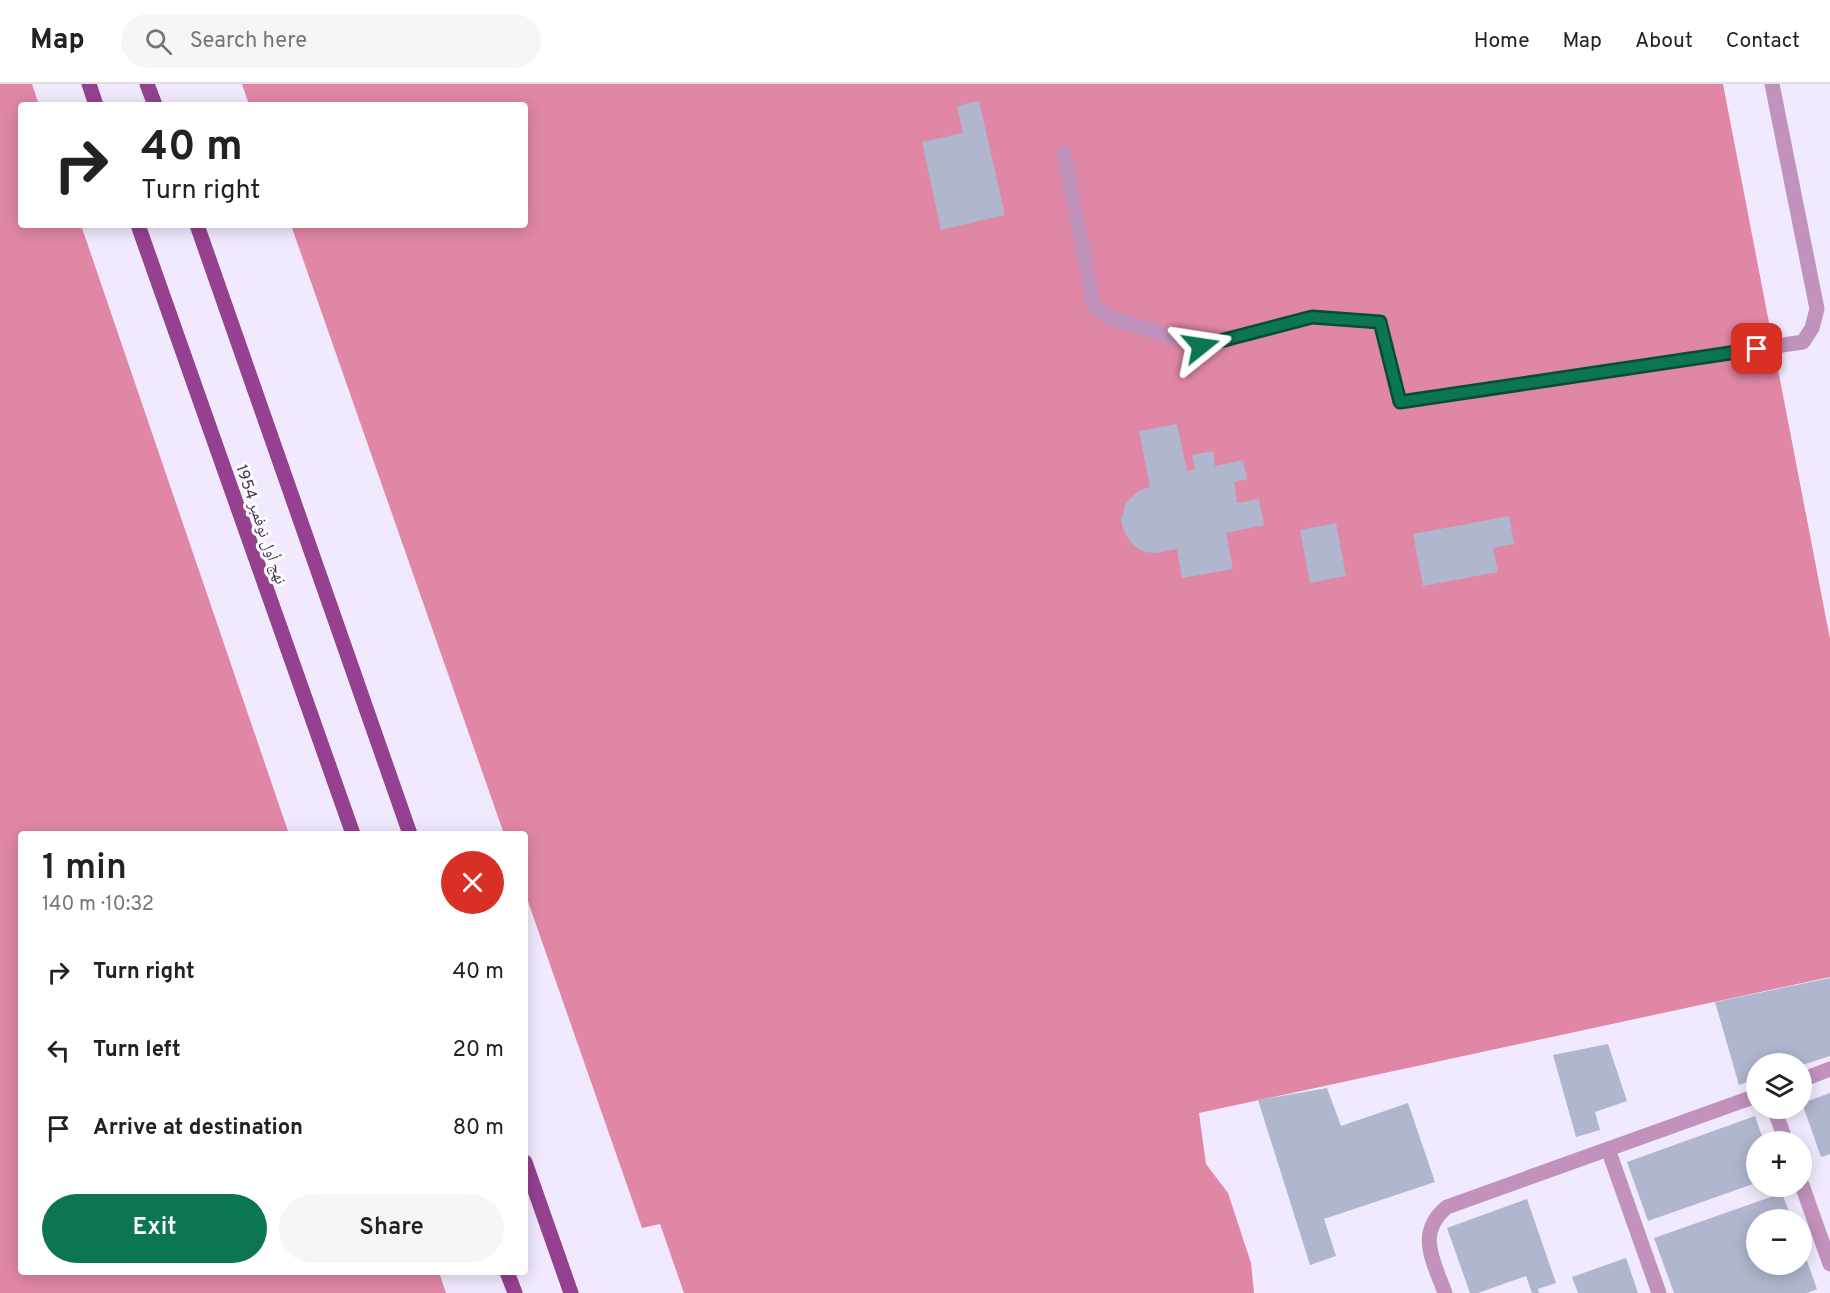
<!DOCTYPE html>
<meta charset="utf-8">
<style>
body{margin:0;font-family:Overpass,"Noto Naskh Arabic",sans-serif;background:#f6f6f6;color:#222;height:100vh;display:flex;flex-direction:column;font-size:22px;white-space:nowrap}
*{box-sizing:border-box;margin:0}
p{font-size:20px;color:#767676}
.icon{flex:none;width:33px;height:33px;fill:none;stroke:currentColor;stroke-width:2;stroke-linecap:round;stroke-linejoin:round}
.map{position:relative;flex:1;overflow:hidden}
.side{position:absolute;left:18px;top:747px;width:510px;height:444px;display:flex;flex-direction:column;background:#fff;border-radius:6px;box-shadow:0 3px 15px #0003}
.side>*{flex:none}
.banner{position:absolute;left:18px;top:18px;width:510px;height:126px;border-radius:6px;box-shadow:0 3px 15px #0003;background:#fff;color:#222;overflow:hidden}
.controls{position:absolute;left:1746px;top:969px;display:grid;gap:12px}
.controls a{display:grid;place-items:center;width:66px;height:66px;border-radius:50%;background:#fff;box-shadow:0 3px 15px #0003;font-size:30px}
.pin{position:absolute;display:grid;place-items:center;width:51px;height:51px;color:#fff;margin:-26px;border-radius:12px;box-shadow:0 3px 9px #0006}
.me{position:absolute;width:66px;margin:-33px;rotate:75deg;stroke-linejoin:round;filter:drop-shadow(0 0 4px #0008)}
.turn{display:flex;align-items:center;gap:21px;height:126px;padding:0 24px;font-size:27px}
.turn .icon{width:78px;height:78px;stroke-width:2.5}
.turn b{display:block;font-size:42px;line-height:51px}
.round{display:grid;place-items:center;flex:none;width:63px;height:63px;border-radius:32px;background:#f6f6f6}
.overview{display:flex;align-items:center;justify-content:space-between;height:102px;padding:0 24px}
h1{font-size:36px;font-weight:600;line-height:45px}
.primary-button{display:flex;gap:12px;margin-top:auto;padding:12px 24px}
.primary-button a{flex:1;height:69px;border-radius:36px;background:#0b764f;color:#fff;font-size:24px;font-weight:600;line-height:69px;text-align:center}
.primary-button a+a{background:#f6f6f6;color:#222}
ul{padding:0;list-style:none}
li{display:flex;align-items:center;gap:18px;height:78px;padding:0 24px}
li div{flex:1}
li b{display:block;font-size:22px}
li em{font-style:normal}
header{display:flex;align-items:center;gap:36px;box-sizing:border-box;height:84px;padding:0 30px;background:#fff;border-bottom:2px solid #e0e0e0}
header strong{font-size:28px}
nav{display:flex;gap:33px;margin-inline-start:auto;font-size:21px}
.search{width:420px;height:54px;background:#f6f6f6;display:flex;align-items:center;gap:15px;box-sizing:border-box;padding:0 21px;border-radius:33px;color:#767676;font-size:22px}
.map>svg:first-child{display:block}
.forest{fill:#e187a6}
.building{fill:#afb6ce}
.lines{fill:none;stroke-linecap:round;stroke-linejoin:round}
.minor{stroke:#c192bc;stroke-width:15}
.major{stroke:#95418f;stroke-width:15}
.route-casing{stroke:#074d33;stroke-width:15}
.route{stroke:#0b764f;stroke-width:10}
.labels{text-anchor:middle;stroke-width:6;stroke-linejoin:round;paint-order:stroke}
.street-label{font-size:16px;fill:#3e3a44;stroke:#fcfaff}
</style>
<header>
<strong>Map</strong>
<div class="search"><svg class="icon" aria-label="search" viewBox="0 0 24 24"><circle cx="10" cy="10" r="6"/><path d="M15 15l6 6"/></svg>Search here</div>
<nav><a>Home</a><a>Map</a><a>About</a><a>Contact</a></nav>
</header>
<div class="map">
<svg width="1830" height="1209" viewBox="0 0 1830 1209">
<rect width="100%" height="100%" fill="#f1eafe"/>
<g class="forest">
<polygon points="0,0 32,0 39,21 21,21 21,141 81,141 289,750 21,750 21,1188 439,1188 446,1209 0,1209"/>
<polygon points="242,0 1723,0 1830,555 1830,893 1199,1029 1206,1080 1228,1109 1251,1179 1254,1209 684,1209 660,1140 642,1144 525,809 525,750 504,750 291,141 525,141 525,21 249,21"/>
</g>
<g class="building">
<polygon points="979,17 1005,131 941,146 922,58 963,49 957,22"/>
<polygon points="1177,340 1187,387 1195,386 1192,371 1213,367 1215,382 1243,376 1247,395 1234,398 1237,419 1259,415 1264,441 1226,449 1233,485 1182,494 1177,465 1156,469 1144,468 1133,461 1124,448 1121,436 1126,419 1138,407 1150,403 1139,347"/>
<polygon points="1509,432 1514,460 1493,464 1498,488 1423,502 1413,450"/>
<polygon points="1336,439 1346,492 1310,499 1300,446"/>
<polygon points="1830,894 1830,972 1802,981 1756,980 1756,995 1739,1001 1715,918"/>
<polygon points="1608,960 1627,1017 1595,1028 1600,1046 1576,1053 1553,971"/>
<polygon points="1327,1004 1341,1042 1408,1019 1435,1098 1324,1135 1336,1172 1310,1181 1258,1016"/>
<polygon points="1830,1009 1830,1070 1821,1073 1802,1019"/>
<polygon points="1755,1032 1764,1058 1756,1058 1756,1099 1648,1137 1627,1078"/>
<polygon points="1782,1109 1792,1136 1756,1136 1756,1180 1802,1180 1802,1163 1817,1205 1807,1209 1674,1209 1654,1154"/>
<polygon points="1527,1115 1556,1199 1538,1205 1539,1209 1532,1209 1526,1192 1478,1209 1470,1209 1447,1144"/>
<polygon points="1626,1174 1638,1209 1578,1209 1572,1193"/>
</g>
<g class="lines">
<g class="minor">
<polyline points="1064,69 1094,222 1108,233 1201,262 1312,233 1380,238 1400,318 1803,258 1812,244 1817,225 1772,0"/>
<polyline points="1802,996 1830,985"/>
<polyline points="1774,1024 1786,1058"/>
<polyline points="1608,1065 1659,1209"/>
<polyline points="1802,1101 1830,1180"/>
<path d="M1445,1209C1434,1178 1415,1149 1447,1123L1756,1012"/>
</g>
<g class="major">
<polyline points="89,0 96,21"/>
<polyline points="147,0 155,21"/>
<polyline points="138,141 353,750"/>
<polyline points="197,141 410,750"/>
<polyline points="525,1078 571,1209"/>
<polyline points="507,1188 515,1209"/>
</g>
</g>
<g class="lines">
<defs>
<polyline id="route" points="1201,262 1312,233 1380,238 1400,318 1757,265"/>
</defs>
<use href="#route" class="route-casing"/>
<use href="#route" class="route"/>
</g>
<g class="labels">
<g class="street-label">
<text transform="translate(262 440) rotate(71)" y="6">نهج أول نوفمبر 1954</text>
</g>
</g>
</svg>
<div class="controls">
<a><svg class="icon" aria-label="layers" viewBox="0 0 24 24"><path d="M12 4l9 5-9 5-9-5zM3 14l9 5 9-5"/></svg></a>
<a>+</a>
<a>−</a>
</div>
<div class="pin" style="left:1757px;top:265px;background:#d93025"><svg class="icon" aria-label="arrive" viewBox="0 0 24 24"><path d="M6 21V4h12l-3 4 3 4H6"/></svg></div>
<svg class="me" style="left:1201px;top:262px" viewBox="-20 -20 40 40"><path d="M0-17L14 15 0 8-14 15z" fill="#0b764f" stroke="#fff" stroke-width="4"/></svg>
<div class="banner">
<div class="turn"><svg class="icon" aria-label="right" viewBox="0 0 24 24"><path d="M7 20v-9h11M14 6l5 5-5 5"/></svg><div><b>40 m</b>Turn right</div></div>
</div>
<section class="side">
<div class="overview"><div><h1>1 min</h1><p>140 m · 10:32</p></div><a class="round" style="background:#d93025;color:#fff"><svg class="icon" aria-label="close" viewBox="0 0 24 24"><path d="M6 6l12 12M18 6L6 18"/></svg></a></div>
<ul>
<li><svg class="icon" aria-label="right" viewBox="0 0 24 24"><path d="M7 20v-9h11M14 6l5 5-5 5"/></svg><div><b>Turn right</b></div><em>40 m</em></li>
<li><svg class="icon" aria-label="left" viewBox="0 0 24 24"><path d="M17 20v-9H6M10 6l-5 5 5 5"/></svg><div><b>Turn left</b></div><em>20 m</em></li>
<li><svg class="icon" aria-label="arrive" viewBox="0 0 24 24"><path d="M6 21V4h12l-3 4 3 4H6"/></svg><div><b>Arrive at destination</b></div><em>80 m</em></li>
</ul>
<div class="primary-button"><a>Exit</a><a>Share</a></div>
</section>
</div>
